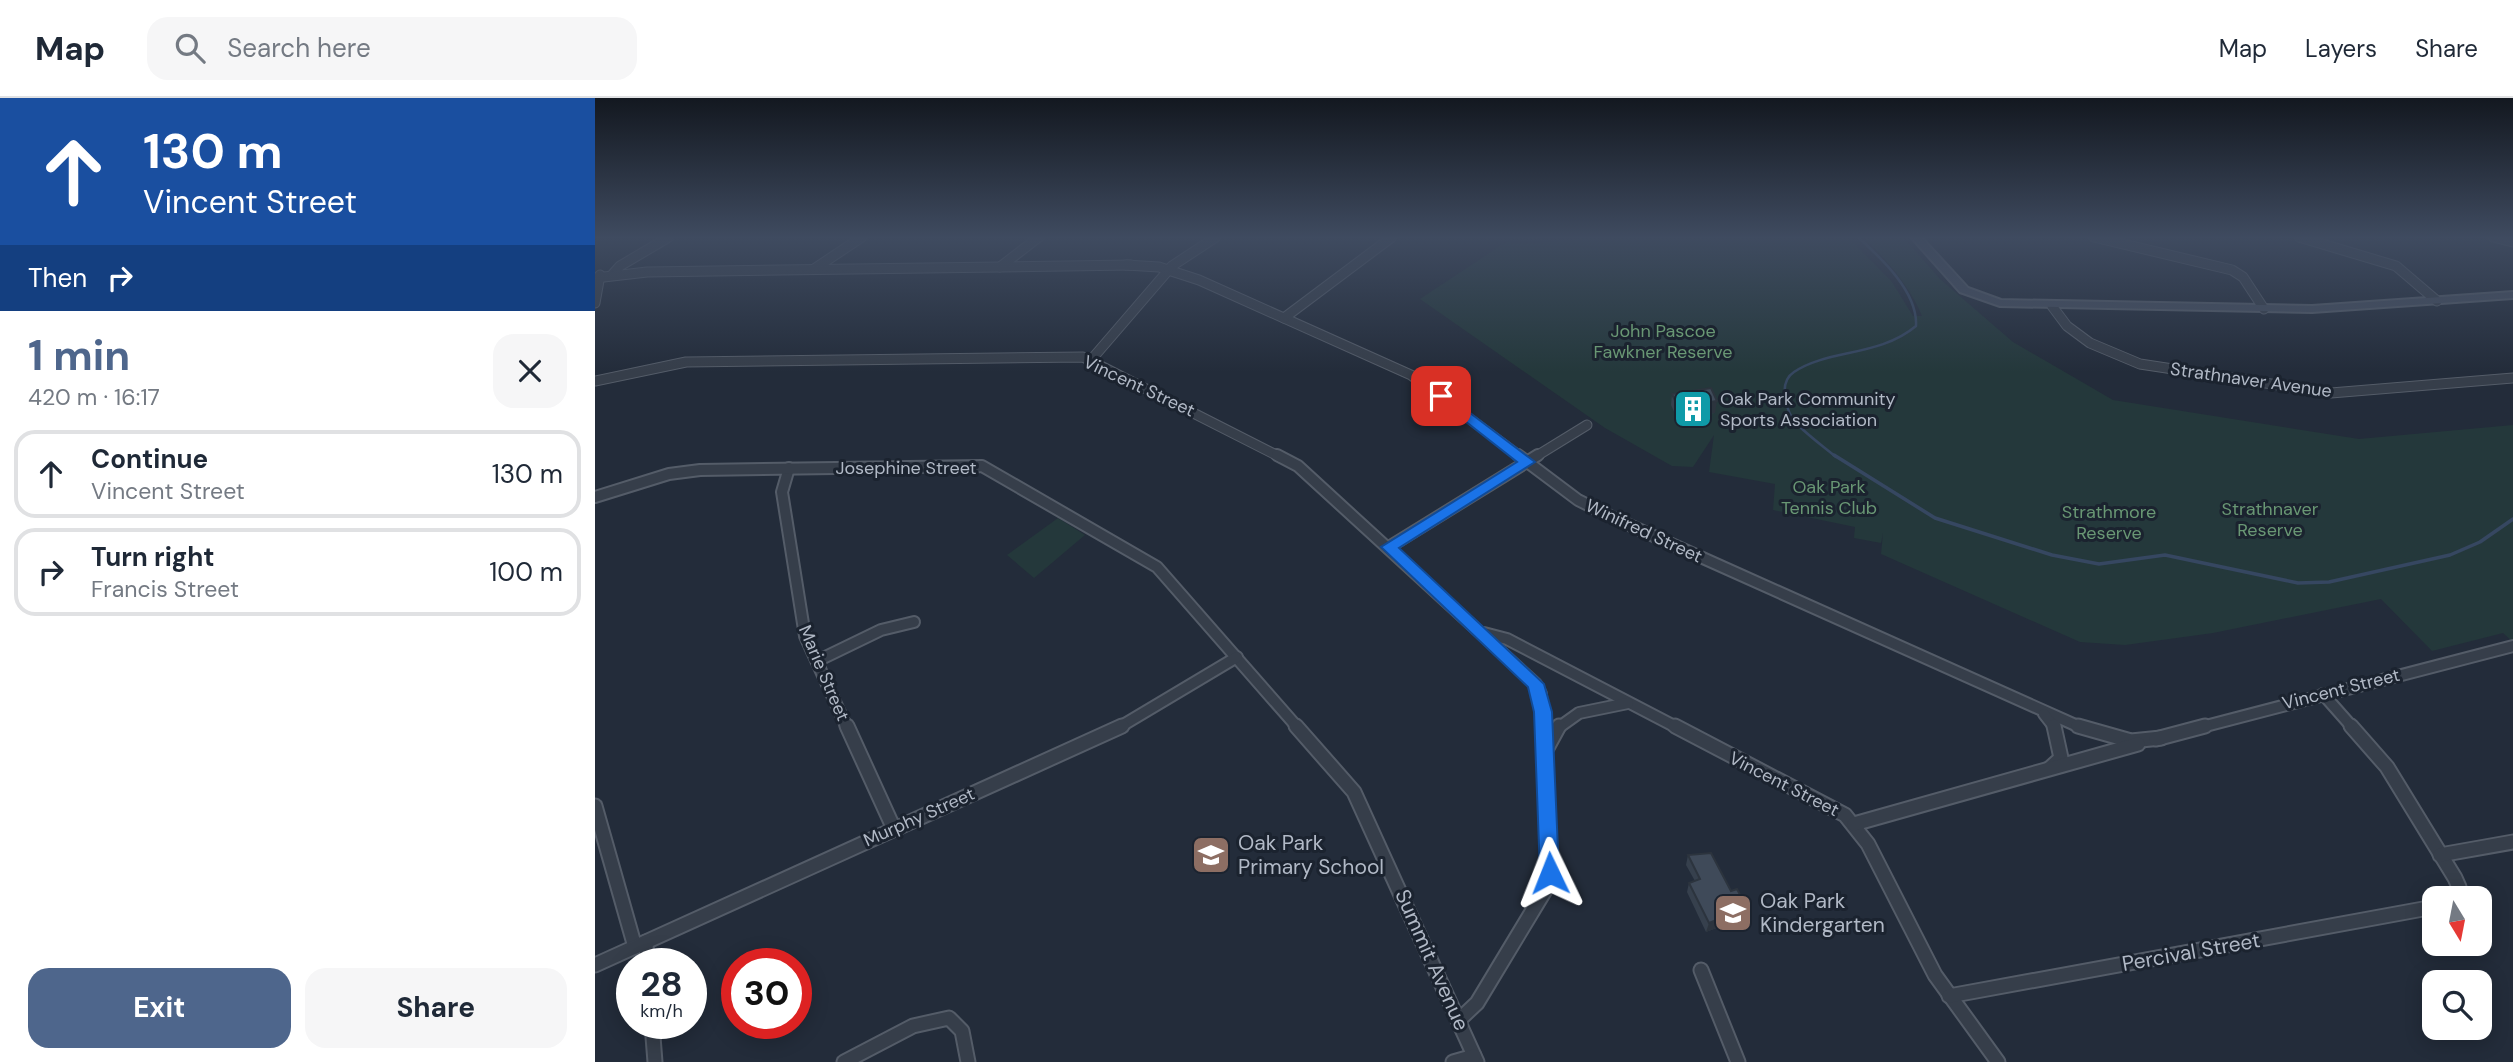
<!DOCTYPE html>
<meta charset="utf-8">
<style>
body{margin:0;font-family:"DM Sans",sans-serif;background:#f6f6f7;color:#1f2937;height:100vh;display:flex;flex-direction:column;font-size:26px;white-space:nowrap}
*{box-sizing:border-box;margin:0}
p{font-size:23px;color:#747a83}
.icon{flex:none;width:38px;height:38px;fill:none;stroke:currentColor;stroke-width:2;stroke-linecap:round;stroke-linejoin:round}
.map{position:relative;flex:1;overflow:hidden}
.drawer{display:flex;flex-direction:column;background:#fff;width:595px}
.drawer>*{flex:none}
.guide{background:#1a4fa0;color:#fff;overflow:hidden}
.needle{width:46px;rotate:170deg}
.tools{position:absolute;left:1827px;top:788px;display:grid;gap:14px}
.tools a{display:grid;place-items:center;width:70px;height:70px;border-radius:14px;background:#fff;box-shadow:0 4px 18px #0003;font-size:35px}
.speed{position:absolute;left:21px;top:850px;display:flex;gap:14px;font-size:35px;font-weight:700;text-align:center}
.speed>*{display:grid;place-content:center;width:91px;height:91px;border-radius:50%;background:#fff;box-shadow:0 4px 18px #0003;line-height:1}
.speed small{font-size:18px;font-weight:400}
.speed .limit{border:10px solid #d22;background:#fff;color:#111}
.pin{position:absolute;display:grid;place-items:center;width:60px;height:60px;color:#fff;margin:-30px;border-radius:14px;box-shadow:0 4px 10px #0006}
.me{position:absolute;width:77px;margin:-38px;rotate:358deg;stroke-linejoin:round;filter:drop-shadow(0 0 5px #0008)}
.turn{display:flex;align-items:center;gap:24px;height:147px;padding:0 28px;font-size:32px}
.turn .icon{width:91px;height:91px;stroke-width:2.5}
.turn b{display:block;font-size:49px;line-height:60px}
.then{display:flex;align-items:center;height:66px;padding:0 28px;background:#0003;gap:14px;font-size:26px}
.round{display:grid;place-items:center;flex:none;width:74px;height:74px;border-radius:21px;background:#f6f6f7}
.headline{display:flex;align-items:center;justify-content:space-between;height:119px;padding:0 28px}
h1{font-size:42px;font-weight:700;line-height:52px;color:#4e668c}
.button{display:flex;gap:14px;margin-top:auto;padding:14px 28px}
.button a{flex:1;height:80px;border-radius:21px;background:#4e668c;color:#fff;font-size:28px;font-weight:700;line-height:80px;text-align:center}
.button a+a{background:#f6f6f7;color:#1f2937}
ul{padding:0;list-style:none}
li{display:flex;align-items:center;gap:21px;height:88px;margin:0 14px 10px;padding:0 14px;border:4px solid #e0e1e3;border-radius:21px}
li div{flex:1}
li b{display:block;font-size:26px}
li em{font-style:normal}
header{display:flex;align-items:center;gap:42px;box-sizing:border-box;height:98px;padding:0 35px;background:#fff;border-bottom:2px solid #e0e1e3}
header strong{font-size:33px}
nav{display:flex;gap:38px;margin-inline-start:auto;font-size:24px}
.search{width:490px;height:63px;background:#f6f6f7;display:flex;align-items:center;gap:18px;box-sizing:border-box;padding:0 24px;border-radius:21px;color:#747a83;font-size:26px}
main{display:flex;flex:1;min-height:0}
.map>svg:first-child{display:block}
.green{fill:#24383b}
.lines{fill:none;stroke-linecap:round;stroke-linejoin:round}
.stream-far1{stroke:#364761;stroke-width:2.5}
.stream{stroke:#364761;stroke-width:3.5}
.street-far2-casing{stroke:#545c68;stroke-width:11}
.street-far1-casing{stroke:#545c68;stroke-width:14}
.street-casing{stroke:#545c68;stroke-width:17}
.secondary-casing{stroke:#545c68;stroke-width:4}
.street-far2{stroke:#363e4a;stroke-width:9}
.street-far1{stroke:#363e4a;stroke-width:10}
.street{stroke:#363e4a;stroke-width:13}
.secondary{fill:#444d5d;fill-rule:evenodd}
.wall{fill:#36404d}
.shaded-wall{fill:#2c343e}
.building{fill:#3f4a59;stroke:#2c343e;stroke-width:2}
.route{fill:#1a73e8;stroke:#114b97;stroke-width:2}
.labels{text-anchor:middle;stroke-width:6;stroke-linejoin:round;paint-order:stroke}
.park-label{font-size:18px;fill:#699774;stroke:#1b232f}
.street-label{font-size:18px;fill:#b1b9c6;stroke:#1b232f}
.poi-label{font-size:18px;fill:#b1b9c6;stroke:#1b232f;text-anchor:start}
.near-poi-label{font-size:21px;fill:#b1b9c6;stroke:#1b232f;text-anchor:start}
.near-street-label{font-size:21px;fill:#b1b9c6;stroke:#1b232f}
</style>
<header>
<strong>Map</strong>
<div class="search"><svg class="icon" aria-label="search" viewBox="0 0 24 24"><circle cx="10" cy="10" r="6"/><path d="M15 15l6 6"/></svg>Search here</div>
<nav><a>Map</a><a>Layers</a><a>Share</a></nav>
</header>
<main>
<section class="drawer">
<div class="guide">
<div class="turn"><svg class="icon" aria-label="ahead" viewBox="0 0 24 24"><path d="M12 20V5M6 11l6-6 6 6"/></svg><div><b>130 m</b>Vincent Street</div></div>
<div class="then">Then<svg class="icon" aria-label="right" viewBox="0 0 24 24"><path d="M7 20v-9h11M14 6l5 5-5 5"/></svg></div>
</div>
<div class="headline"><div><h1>1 min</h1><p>420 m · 16:17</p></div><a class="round"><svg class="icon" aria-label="close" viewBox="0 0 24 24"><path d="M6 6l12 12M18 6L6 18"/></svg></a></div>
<ul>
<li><svg class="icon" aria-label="ahead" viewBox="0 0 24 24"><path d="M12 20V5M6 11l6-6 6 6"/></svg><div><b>Continue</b><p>Vincent Street</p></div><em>130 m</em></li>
<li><svg class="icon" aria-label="right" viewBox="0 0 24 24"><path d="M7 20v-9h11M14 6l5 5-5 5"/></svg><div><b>Turn right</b><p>Francis Street</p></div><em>100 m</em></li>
</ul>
<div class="button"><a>Exit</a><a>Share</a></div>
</section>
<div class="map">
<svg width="1918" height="964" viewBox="0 0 1918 964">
<rect width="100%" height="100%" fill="#232c3a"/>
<g class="green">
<path d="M1001,139H1253L1297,184L1318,218H1327C1315,188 1291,161 1268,139H1308L1345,181L1418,244L1518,302L1764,341L1918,327V544L1908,535L1837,553L1786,501L1618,535L1530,547L1485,544L1286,456L1288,435L1286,445L1259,440L1260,429L1178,412L1180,386L1114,374L1119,337L1098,369L1077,368L1010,330L825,201L911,144L931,146Z"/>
<polygon points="463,420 490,437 439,480 412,457"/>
</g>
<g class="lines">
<g class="stream-far1">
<polyline points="919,139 942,139"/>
<path d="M1241,359C1229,349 1215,339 1203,327C1191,315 1182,285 1199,274C1233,251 1284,259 1321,228C1323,194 1286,160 1263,139"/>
</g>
<polyline class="stream" points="1239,357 1340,420 1457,457 1504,466 1570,457 1703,485 1734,484 1855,457 1885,444 1918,421"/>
<defs>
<g id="street-far2">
<polyline points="1499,139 1637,172 1648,179 1669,211"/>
<polyline points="1704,139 1801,168 1842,203"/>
<polyline points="1898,139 1918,144"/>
<polyline points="531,167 564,169 604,182 816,277 926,359"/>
<polyline points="405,169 444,139"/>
<polyline points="219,171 267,139"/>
<polyline points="17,177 25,168 74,139"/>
<polyline points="0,180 52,174 536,167"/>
<polyline points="0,205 5,177"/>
<polyline points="1457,208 1472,228 1495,245 1545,266 1736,295 1918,280"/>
<polyline points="689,220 797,139"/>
<polyline points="496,262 577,168 621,139"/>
<polyline points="0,283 91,264 488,259 685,359"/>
<polyline points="940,359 992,327"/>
</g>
<g id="street-far1">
<polyline points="682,357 703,368 941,586 946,596 948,630"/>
<polyline points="923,357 983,402 1023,422 1487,630"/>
<polyline points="194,370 187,394 210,538 252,630"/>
<polyline points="0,399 74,376 105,372 387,368 562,469 703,630"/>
<polyline points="794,449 943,357"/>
<polyline points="889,535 912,541 1083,630"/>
<polyline points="222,563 286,532 319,524"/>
<polyline points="1728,596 1758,630"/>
<polyline points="1449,616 1460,630"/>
<polyline points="523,630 642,559"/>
<polyline points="963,630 984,615 1033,605"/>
<polyline points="1603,630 1918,548"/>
</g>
<g id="street">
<polyline points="252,628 299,731"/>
<polyline points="701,628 759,694 882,964"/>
<polyline points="1080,628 1250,717 1273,746 1340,877 1403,964"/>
<polyline points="1483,628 1536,643 1566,640"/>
<polyline points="1756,628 1792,669 1860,780 1864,789 1862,800"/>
<polyline points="1561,641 1610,628"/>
<polyline points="952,650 964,628"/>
<polyline points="1455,670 1466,660 1459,628"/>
<polyline points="0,708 40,849"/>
<polyline points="1259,726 1543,646"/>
<polyline points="1845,757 1918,744"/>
<polyline points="51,844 52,866"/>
<polyline points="0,867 527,628"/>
<polyline points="1106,872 1143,964"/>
<polyline points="1354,898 1839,809"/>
<polyline points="864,922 882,905 952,789 955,761 948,628"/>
<polyline points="57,926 60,964"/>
<polyline points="249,964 318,928 354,920 367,933 373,964"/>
<polyline points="858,964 879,958"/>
</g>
<polygon id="secondary" points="1316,139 1326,139 1373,190 1406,202 1717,208 1918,194 1918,200 1717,214 1405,208 1365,194"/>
</defs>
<use href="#street-far2" class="street-far2-casing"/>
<use href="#street-far1" class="street-far1-casing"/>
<use href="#street" class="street-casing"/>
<use href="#secondary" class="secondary-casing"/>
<use href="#street-far2" class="street-far2"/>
<use href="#street-far1" class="street-far1"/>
<use href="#street" class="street"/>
<use href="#secondary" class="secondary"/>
</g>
<g class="wall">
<polygon points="1077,296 1120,315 1082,320 1076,307"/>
<polygon points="1093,757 1150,819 1111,834 1092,794 1094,785 1100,783 1091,767"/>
</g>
<g class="shaded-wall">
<polygon points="1122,303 1120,315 1082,320 1083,309"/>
<polygon points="1152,810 1150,819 1111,834 1114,825"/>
</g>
<g class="building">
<polygon points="1116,290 1122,303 1083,309 1077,296"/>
<polygon points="1116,755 1136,793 1142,791 1152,810 1114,825 1094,785 1105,781 1093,757"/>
</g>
<linearGradient id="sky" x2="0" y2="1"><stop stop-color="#131820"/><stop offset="0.51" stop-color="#3f4b60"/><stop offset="1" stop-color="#3f4b60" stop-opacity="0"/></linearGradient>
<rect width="1918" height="274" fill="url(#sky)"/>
<polygon class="route" points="846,293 940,364 804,450 949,586 957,614 964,775 962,782 955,785 948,782 945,775 939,614 933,589 786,449 922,364 842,301 842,295"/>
<defs>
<symbol id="building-square" viewBox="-11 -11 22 22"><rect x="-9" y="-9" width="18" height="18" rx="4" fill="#0f9aa8" stroke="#1b232f"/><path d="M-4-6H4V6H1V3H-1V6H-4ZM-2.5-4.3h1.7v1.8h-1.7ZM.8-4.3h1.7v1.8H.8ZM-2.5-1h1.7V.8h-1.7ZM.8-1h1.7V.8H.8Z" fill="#fff"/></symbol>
<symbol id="school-square" viewBox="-11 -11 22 22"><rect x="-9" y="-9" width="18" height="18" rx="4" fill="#8d6e63" stroke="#1b232f"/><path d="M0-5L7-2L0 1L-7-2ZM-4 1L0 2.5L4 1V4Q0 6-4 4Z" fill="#fff"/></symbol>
</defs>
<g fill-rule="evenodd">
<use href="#building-square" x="1076" y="289" width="44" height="44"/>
<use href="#school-square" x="594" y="735" width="44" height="44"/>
<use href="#school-square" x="1116" y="793" width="44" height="44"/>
</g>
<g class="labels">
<g class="park-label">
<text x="1068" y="239">John Pascoe<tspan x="1068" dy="21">Fawkner Reserve</tspan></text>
<text x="1234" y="395">Oak Park<tspan x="1234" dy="21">Tennis Club</tspan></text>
<text x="1675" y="417">Strathnaver<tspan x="1675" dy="21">Reserve</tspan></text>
<text x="1514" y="420">Strathmore<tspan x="1514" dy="21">Reserve</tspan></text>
</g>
<g class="street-label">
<text transform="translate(1656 282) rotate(8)" y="6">Strathnaver Avenue</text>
<text transform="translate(544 288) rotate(25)" y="6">Vincent Street</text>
<text x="311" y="376">Josephine Street</text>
<text transform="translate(1049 433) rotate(25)" y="6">Winifred Street</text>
<text transform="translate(229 575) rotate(67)" y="6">Marie Street</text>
<text transform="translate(1746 591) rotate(-14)" y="6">Vincent Street</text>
<text transform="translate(1189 686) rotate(27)" y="6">Vincent Street</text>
<text transform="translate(324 719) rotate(-24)" y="6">Murphy Street</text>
</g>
<g class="poi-label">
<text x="1125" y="307">Oak Park Community<tspan x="1125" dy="21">Sports Association</tspan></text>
</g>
<g class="near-poi-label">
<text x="643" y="752">Oak Park<tspan x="643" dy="24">Primary School</tspan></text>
<text x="1165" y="810">Oak Park<tspan x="1165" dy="24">Kindergarten</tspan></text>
</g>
<g class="near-street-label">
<text transform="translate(1596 854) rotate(-10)" y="7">Percival Street</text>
<text transform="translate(837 862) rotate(66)" y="7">Summit Avenue</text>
</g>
</g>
</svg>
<div class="tools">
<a><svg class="needle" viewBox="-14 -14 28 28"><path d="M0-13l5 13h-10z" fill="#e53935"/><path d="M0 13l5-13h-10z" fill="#747a83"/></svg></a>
<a><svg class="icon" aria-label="search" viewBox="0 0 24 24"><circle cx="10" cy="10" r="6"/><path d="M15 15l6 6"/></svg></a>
</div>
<div class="speed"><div>28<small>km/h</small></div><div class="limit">30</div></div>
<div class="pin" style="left:846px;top:298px;background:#d93025"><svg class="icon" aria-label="arrive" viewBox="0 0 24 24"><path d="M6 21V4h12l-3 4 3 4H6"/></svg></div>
<svg class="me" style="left:955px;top:775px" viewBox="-20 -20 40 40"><path d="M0-17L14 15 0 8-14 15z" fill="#1a73e8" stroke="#fff" stroke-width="4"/></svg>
</div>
</main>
